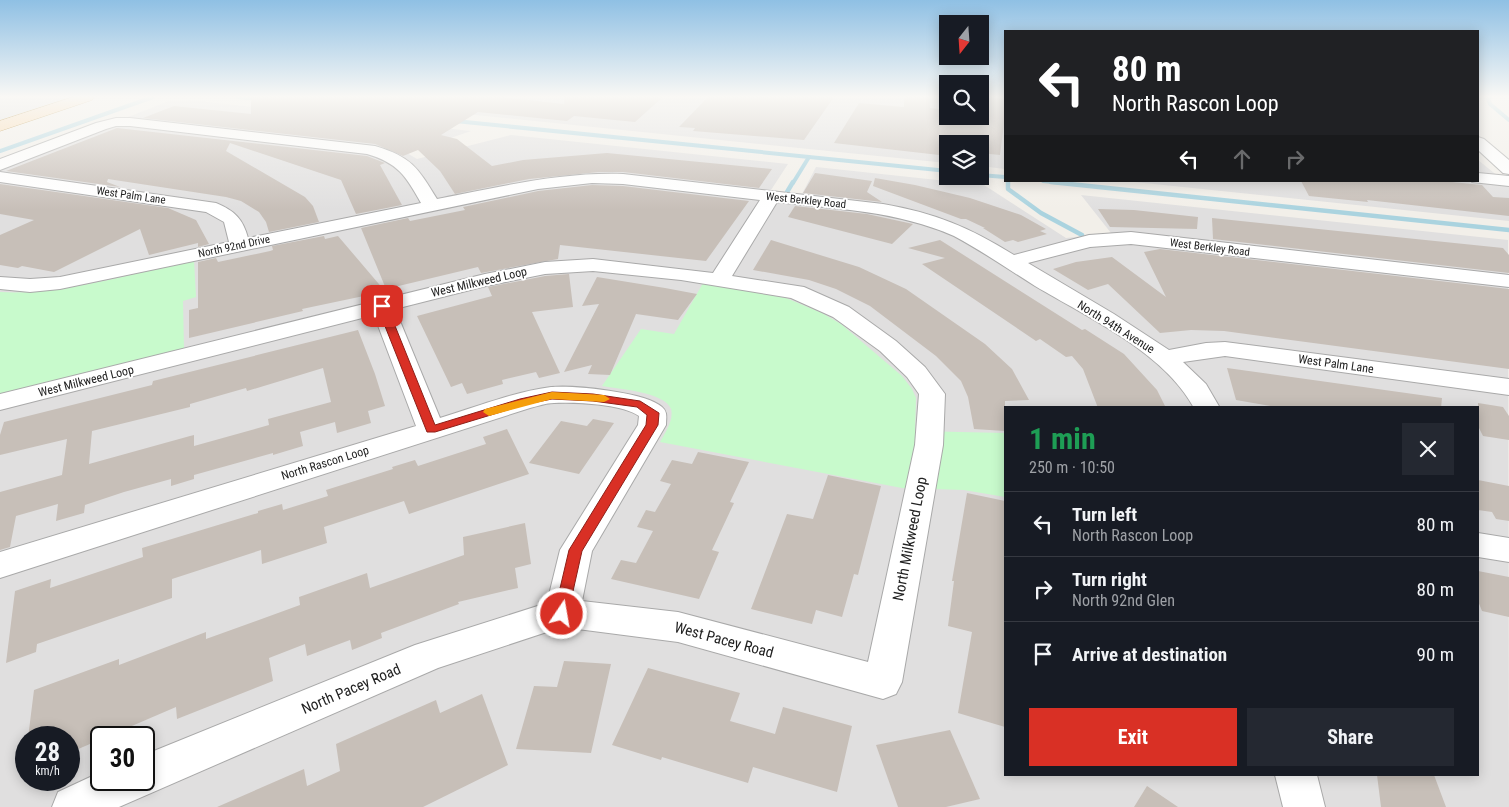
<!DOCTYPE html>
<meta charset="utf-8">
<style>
body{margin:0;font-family:"Roboto Condensed",sans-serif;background:#242831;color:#f1f3f6;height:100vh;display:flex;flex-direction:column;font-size:19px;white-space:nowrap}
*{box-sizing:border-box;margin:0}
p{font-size:16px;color:#9ea1a6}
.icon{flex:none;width:28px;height:28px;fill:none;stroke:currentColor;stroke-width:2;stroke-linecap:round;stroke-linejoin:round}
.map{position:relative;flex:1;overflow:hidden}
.panel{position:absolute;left:1004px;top:406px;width:475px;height:370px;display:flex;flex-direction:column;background:#171b24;border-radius:0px;box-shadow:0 2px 12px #0003}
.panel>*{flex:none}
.banner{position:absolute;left:1004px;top:30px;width:475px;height:152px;border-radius:0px;box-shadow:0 2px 12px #0003;background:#202124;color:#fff;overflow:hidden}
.needle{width:32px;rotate:197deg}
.buttons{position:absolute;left:939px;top:15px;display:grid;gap:10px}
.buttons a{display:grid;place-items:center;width:50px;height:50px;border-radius:0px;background:#171b24;box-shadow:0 2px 12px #0003;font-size:25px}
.speed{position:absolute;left:15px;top:726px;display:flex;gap:10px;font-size:25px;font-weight:700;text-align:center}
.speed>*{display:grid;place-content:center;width:65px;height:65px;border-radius:50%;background:#171b24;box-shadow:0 2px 12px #0003;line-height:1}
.speed small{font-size:12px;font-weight:400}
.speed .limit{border:2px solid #111;border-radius:8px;background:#fff;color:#111}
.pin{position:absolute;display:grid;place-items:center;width:42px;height:42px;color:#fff;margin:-21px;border-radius:10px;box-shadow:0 2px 8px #0006}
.me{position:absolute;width:55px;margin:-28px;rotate:12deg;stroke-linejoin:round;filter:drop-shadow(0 0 4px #0008)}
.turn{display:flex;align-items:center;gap:18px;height:105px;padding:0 25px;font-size:22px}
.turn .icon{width:65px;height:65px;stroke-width:2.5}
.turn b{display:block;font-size:35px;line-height:42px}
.lanes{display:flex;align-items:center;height:48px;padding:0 25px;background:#0003;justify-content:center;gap:25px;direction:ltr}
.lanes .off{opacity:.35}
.round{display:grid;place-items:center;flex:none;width:52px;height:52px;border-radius:0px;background:#242831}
.overview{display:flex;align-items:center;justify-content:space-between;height:85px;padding:0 25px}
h1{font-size:30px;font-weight:700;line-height:38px;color:#1e9e55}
.button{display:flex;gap:10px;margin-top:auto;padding:10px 25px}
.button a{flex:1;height:58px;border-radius:0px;background:#d93025;color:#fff;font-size:20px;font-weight:700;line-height:58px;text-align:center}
.button a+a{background:#242831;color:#f1f3f6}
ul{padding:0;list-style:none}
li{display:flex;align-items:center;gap:15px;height:65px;padding:0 25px;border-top:1px solid #363941}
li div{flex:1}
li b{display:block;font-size:19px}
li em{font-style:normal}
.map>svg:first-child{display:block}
.residential{fill:#e0dfdf;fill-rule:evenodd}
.park{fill:#c8facc}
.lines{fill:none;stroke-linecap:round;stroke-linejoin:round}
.stream-far1{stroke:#aad3df;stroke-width:4}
.stream{stroke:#aad3df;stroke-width:4.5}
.building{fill:#c7bfb8;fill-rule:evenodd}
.minor-casing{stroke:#a9a9a9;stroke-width:2}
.major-casing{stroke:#a06b00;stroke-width:1}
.minor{fill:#fff;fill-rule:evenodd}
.major{fill:#fcd6a4;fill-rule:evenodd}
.route{fill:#d93025;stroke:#8d1f18}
.slow{fill:#f59e0b}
.labels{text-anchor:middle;stroke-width:4;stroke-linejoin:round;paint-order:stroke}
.far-street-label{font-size:11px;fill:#222;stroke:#fff}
.street-label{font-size:12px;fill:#222;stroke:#fff}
.near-street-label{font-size:15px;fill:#222;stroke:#fff}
</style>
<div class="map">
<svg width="1509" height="807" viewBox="0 0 1509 807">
<rect width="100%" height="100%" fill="#f2efe9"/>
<g class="residential">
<polygon points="0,97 71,97 0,120"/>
<polygon points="298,97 947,97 948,116 980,116 980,97 1005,97 1005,169 980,166 980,144 948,144 947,163"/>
<path d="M189,100L471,131L407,153L417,159L511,135L788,164L771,190L802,194L816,167L984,185L1066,238L1111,233L1081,195L1508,240L1509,807H0V159L95,124L128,117L169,101ZM1005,408H1478V775H1005ZM26,738H69V780H26ZM101,738H144V780H101Z"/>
<polygon points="1478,160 1509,185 1509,221 1125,181 1478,181"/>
</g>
<g class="park">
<path d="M194,260L196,297L183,301L184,349L0,395V292C60,296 134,273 194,260Z"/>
<path d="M703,283L786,298L822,313L841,324L902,376L912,389L916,398L915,431L1005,433V497L964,490L902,488L660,442C665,433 674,420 671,409C665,392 618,389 602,386L641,329L674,334Z"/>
</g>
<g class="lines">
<g class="stream-far1">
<polyline points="238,97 259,99"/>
<polyline points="1490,97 1488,99 1490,104 1509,120"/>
<polyline points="455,121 948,171"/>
<polyline points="0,151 153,97"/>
<polyline points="980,175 1005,177"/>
<polyline points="1008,181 1008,183"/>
<polyline points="1043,181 1063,183"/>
<polyline points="793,183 809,157"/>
</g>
<g class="stream">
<polyline points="1008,182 1008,189 1041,213 1082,235"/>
<polyline points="1051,182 1509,230"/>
<polyline points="787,192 793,182"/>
</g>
</g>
<g class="building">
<polygon points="251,97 501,97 564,104 565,97 663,97 635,122 574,116 567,121 478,112 441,135 457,139 492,166 523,160 607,153 772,169 759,188 623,172 599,172 529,179 455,194 440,171 418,150 403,156 375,144 143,118 174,106 251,114"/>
<polygon points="708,97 834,97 804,140 693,131 695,128 679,127"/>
<polygon points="904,97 929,97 930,108 948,110 948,116 980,116 980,100 987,100 988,97 1005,99 1005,116 1000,155 980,153 980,144 948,144 948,156 834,143 859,103 904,107"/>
<polygon points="117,128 367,156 385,163 380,165 402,205 356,214 341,180 230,143 226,151 305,197 313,206 319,222 269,232 266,222 259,212 241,201 226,197 108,179 107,182 120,187 6,171"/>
<polygon points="815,173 872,181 867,192 882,202 803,193"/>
<polygon points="875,178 915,185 970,198 1021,215 1046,229 1040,231 1047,234 1018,242 1013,240 1005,242 983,228 985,228 966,219 961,219 873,186"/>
<polygon points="1301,181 1442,181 1482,185 1493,197 1509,198 1509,216 1367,200 1368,202 1309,196"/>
<polygon points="0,184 168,208 196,220 209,244 198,247 198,243 149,255 140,229 54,272 22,266 18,268 0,265 0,235 34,220 0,214"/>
<polygon points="592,185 623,186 749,201 706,261 560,245 558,259 481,273 478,267 386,289 361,228 408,218 410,221 465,210 463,207 538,191"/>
<polygon points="795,206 867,214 913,224 892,244 788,217"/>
<polygon points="1098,209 1134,210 1198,217 1197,229 1110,227"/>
<polygon points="1212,218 1503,248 1509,255 1509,273 1213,239"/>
<polygon points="324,236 325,239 338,236 384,290 377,291 378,293 302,309 303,311 189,338 189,310 198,308 198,262 216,258 218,262 270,251 273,250 272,246"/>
<polygon points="771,240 859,267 906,289 985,344 1012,369 1029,400 1005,401 1005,431 974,429 968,397 961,381 936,356 870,306 836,289 809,280 753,270"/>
<polygon points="940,240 1082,330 1085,329 1124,354 1157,390 1166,408 1098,408 1083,369 1072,356 1066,357 1040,339 1036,341 922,264 945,258 908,248"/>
<polygon points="1160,249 1509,289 1509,369 1224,331 1191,330 1160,333 1108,284 1088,290 1053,269 1076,262 1112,257 1166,297 1144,252"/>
<polygon points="569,274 573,307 532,312 560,373 539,378 536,372 502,380 503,384 467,394 462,383 451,387 417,316 492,296 488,287 545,276"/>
<polygon points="597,277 665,288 697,294 678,320 636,314 610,375 588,374 592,365 564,372 599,304 582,306"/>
<path d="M358,330L375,374L385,406L368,411L371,423L337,433L335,422L300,432L303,446L273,455V453L194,475V479L171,486V479L124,492L85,505L84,513L56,521L58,504L16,516L10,547L0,550V492L62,475L67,439L0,455V435L4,422L152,385L153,381ZM323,368L331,402L268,419L269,425L194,446V435L190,436L89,464L92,431L190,407V404L246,388L247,391Z"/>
<polygon points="1227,368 1442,398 1441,408 1283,408 1236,400"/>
<polygon points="1478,403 1503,407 1509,416 1509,440 1483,436 1478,426"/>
<polygon points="593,419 614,423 579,474 529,463 561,421 587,426"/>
<polygon points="507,429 529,474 409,514 404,501 324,527 327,543 262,564 261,550 172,579 172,598 37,644 36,652 6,663 15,591 51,579 50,588 143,557 142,548 258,513 258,511 282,504 283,510 328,496 326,490 393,469 392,467 415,460 418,466 486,444 483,437"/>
<polygon points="698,452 749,462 730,502 734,503 712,550 719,552 699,599 611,579 621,560 636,563 653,531 637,527 646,510 655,512 671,484 660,481 672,460 692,464"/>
<polygon points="828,475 881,486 858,575 854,574 842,617 816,610 812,624 751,609 787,514 813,519"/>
<polygon points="1478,480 1509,486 1509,521 1496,519 1492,512 1478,510"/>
<polygon points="967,493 1005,501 1005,727 958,713 972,632 948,626 954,581 952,581"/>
<polygon points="525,523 531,564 515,568 518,588 458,602 459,604 381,633 382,638 352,650 350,640 307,656 305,644 269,658 273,681 177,719 176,707 69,753 69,738 28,738 34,690 119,659 119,665 206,632 206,639 300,605 299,597 367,573 370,588 464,555 463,537"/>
<polygon points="1478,571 1509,577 1509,617 1482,611 1478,601"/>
<polygon points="564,661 611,664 591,753 516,749 534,686 557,687"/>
<polygon points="648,668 740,693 730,721 775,734 783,707 852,726 837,792 753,767 748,783 662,757 661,760 612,745"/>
<polygon points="482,694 508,765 423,807 217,807 304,769 307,786 340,771 336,744 436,700 440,713"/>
<polygon points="950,730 980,799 946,807 898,807 876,745"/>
<polygon points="1377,775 1434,775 1446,807 1381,807"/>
<polygon points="1147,786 1178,807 1134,807"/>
</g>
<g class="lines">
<defs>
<g id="minor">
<path d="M116,118H130L375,146C412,157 418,168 437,199C499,187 560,172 623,174L883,204C935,213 969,227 1014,255L1089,235L1131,232L1509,275V287L1131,244L1090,247L1028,263L1114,314L1169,350L1206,343L1225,342L1509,379V395L1225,356L1183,362L1206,384L1220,408H1194C1164,352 1087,317 1035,286C1008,269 982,251 954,236C898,211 837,209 777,202L732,276L804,287L849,307L896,341L925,367L945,394L943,445L902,682L896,694L883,699L678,642L562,627L438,668L119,807H52L58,792L101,772V780H144V755L415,645L547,603L560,550L638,425L639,416C622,404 575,402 554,403C546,403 538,406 530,408L0,578V552L416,426L374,315L0,410V394L485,274L545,262L593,259L713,273L760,200L623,184L592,183L538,189L60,289L30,292L0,289V277L30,279L60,277L229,242L224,222L206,212L0,182V172L216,203C235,211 243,219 248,238L421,203C406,176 398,163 367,154L130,126H116L106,129L0,170V159L96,123ZM593,271L681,280L791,298L833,317L880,351L907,377L919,394L915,445L868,662L678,612L582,601L592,551L666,425C666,418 668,412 662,407C647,392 573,385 551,387C513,392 476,407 440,418L395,309L486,286L545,274Z"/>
<polygon points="1478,137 1484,139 1509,160 1509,174 1503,173 1478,150"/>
<polygon points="1478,173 1509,176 1509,186 1472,182 1478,181"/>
<polygon points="1478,533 1509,538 1509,562 1478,557"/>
<polygon points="1275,775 1317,775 1325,807 1283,807"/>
</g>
<polygon id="major" points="73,97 94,97 92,100 0,131 0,121"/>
</defs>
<use href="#minor" class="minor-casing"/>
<use href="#major" class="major-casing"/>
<use href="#minor" class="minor"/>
<use href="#major" class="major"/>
</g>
<linearGradient id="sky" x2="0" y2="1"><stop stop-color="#8fc0e4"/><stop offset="0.46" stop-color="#f9f8f5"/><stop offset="1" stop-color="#f9f8f5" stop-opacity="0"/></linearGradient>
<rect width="1509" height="210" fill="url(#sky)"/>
<polygon class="route" points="382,303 387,306 435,425 520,399 552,392 593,394 640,401 659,413 658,425 582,551 567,618 562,620 556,618 554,614 569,550 646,425 647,415 637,407 593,401 552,399 527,404 435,432 427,432 377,306"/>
<polygon class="slow" points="552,392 604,395 610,399 604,402 552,399 489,416 483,412 485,409"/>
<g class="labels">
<g class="far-street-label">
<text transform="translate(131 195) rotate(8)" y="4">West Palm Lane</text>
<text transform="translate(806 200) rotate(6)" y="4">West Berkley Road</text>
<text transform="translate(234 246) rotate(-12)" y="4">North 92nd Drive</text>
<text transform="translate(1210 247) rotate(7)" y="4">West Berkley Road</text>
</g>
<g class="street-label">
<text transform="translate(479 282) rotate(-13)" y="4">West Milkweed Loop</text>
<text transform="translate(1116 327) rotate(32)" y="4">North 94th Avenue</text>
<text transform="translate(1336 364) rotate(8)" y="4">West Palm Lane</text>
<text transform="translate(86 381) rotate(-14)" y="4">West Milkweed Loop</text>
<text transform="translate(325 463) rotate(-17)" y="4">North Rascon Loop</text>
</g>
<g class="near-street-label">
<text transform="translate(910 539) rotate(-79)" y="5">North Milkweed Loop</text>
<text transform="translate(724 640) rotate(15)" y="5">West Pacey Road</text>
<text transform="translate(351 689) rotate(-23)" y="5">North Pacey Road</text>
</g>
</g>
</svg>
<div class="buttons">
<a><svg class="needle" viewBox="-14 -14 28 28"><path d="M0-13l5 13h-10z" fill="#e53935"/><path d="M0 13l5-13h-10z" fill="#9ea1a6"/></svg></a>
<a><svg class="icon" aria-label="search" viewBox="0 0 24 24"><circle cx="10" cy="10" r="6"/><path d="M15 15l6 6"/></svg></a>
<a><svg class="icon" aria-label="layers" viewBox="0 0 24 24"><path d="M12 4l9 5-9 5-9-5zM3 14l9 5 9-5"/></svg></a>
</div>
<div class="speed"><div>28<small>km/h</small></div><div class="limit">30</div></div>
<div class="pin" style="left:382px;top:306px;background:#d93025"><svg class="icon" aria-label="arrive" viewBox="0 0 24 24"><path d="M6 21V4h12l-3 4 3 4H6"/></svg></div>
<svg class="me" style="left:562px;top:614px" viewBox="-20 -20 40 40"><circle r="17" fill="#d93025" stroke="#fff" stroke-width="3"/><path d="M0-11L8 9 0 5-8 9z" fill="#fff"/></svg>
<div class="banner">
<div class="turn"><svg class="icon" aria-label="left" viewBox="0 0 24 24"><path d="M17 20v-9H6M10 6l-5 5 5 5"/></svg><div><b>80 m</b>North Rascon Loop</div></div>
<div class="lanes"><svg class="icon" aria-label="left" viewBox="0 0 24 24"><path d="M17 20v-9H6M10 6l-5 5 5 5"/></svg><svg class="icon off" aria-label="ahead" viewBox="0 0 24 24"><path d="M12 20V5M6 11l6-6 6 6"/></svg><svg class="icon off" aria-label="right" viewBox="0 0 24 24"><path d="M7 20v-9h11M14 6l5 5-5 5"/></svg></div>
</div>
<section class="panel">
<div class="overview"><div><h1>1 min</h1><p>250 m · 10:50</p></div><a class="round"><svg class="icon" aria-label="close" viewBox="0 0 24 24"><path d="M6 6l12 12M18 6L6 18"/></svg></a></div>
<ul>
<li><svg class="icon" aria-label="left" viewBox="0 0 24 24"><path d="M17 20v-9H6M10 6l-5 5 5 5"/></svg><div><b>Turn left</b><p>North Rascon Loop</p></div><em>80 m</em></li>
<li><svg class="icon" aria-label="right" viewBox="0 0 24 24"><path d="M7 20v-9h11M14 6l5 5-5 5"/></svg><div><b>Turn right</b><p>North 92nd Glen</p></div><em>80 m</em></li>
<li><svg class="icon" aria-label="arrive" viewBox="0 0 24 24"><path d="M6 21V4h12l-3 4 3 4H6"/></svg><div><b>Arrive at destination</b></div><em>90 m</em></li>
</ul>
<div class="button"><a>Exit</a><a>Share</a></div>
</section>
</div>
